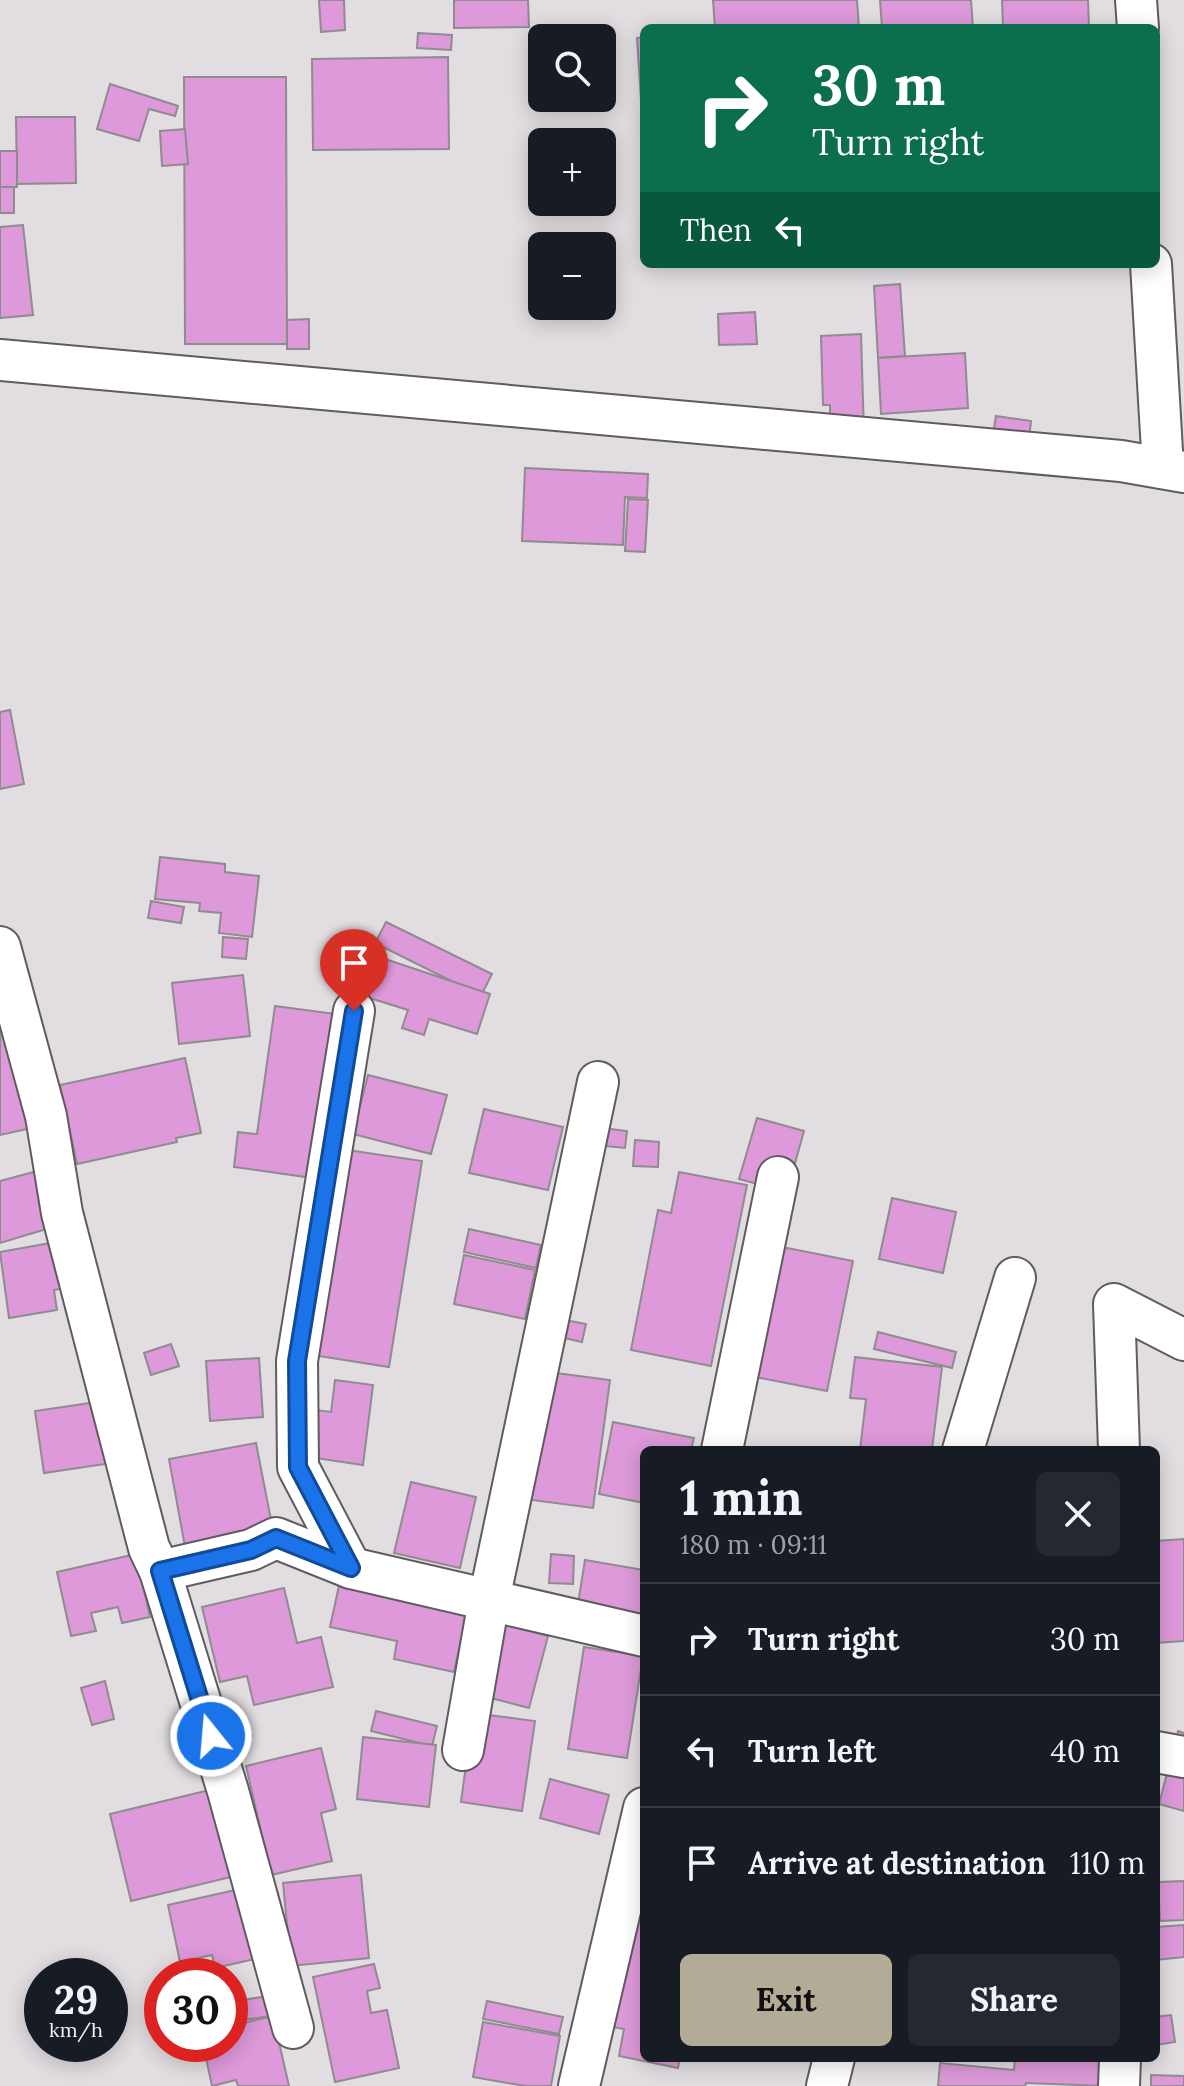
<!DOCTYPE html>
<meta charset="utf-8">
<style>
body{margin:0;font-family:Lora,serif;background:#242831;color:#f1f3f6;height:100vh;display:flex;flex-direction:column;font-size:30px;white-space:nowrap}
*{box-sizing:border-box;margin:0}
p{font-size:26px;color:#9ea1a6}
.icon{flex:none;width:44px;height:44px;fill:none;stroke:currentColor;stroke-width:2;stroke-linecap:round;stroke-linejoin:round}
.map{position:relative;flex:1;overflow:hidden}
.sheet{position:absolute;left:640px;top:1446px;width:520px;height:616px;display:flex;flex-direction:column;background:#171b24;border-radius:12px;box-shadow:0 4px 20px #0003}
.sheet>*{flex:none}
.top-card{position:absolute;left:640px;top:24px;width:520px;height:244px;border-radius:12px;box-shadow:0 4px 20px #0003;background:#0b6e4f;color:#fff;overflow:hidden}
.controls{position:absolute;left:528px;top:24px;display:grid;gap:16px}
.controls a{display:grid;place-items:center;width:88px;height:88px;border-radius:12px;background:#171b24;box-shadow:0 4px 20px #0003;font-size:40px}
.speed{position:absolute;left:24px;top:1958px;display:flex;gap:16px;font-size:40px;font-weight:700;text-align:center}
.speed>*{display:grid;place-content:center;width:104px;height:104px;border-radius:50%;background:#171b24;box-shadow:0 4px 20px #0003;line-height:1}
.speed small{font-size:20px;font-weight:400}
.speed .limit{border:12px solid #d22;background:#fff;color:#111}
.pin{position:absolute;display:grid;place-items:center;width:68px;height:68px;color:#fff;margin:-82px -34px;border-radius:50% 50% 50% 0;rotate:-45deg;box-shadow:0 0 8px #0007}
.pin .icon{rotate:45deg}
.me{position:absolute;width:88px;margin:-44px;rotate:343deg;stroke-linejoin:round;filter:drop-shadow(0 0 6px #0008)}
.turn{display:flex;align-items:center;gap:28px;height:168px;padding:0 40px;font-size:36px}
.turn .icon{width:104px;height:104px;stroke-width:2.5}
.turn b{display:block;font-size:56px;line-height:68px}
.then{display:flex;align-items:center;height:76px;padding:0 40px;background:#0003;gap:16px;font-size:30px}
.round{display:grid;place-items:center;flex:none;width:84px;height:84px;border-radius:12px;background:#242831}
.headline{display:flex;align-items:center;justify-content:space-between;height:136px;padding:0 40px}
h1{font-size:48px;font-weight:800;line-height:60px}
.cta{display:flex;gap:16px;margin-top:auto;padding:16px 40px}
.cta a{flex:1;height:92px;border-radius:12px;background:#b2ac97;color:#111;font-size:32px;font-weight:800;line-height:92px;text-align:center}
.cta a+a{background:#242831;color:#f1f3f6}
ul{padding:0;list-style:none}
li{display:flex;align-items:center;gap:24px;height:112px;padding:0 40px;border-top:2px solid #363941}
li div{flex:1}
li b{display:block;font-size:30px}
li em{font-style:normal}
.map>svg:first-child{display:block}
.building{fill:#dd99d9;stroke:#8f8b8e;stroke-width:2}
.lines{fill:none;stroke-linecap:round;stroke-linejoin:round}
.minor-casing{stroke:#5f5b5e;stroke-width:44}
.minor{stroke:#fff;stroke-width:40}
.route-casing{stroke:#114b97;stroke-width:20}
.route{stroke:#1a73e8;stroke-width:14}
</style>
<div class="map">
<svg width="1184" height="2086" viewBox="0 0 1184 2086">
<rect width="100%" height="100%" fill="#e1dde1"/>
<g class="building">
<polygon points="319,0 344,0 345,30 321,32"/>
<polygon points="454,0 528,0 529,27 454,28"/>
<polygon points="713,0 857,0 859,28 715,28"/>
<polygon points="880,0 971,0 973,28 882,28"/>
<polygon points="1002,0 1088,0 1089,28 1003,28"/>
<polygon points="418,33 452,35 451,50 417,48"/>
<polygon points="644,37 644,146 637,38"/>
<polygon points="448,57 449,149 313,150 312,59"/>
<polygon points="184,77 286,77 287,344 185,344"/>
<polygon points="110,84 178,106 175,116 149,109 139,141 97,129"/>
<polygon points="16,117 75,117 76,183 17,184"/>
<polygon points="185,129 188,164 162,166 160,131"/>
<rect x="0" y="151" width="17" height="36"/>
<rect x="0" y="187" width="14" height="26"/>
<polygon points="23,225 33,315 0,318 0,227"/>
<polygon points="900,284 905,356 878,358 874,286"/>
<polygon points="755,312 757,344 719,345 718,314"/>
<polygon points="309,319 309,349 287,349 287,320"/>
<polygon points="861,334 864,434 830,435 830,405 823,405 821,336"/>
<polygon points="965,353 968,408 881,414 878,358"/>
<polygon points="996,416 1031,421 1029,439 993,434"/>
<polygon points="525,468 648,474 647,498 625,497 623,545 522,541"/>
<polygon points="628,499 648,500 645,552 625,551"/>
<polygon points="10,710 24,784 0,789 0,712"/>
<polygon points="160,857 225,864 225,872 259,876 252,937 219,933 221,913 199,911 200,903 155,899"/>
<polygon points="151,901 184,907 181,923 148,918"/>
<polygon points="386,922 492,974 481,996 375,943"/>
<polygon points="223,937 248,939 246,959 222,957"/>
<polygon points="370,954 490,994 477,1034 429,1019 424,1035 402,1028 408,1010 357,994"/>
<polygon points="243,975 250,1036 179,1044 172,983"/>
<polygon points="275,1006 336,1014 313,1178 234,1167 238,1132 257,1134"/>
<polygon points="0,1013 36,1127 0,1135"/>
<polygon points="185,1058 201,1133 176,1138 177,1142 77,1164 60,1085"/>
<polygon points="368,1075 447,1095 431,1154 353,1134"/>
<polygon points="484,1109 563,1127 548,1190 469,1173"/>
<polygon points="757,1118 804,1131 787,1192 739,1179"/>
<polygon points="588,1126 627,1131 625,1148 586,1144"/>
<polygon points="635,1140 659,1142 658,1167 633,1166"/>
<polygon points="341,1149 422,1161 389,1367 306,1354"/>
<polygon points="37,1171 53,1227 0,1243 0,1181"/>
<polygon points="679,1172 747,1185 711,1366 631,1350 658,1210 671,1213"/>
<polygon points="892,1198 956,1212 943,1273 879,1259"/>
<polygon points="469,1229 541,1245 536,1268 464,1252"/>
<polygon points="67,1240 75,1286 54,1290 57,1310 9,1318 0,1252"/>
<polygon points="772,1245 853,1261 827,1391 745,1375"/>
<polygon points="464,1255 535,1270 525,1319 454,1304"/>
<polygon points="560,1319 586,1324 582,1342 556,1336"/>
<polygon points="878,1332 956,1352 952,1368 874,1349"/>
<polygon points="171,1344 179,1366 151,1375 144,1353"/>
<polygon points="855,1357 942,1367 932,1450 860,1450 866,1399 850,1398"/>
<polygon points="259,1358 263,1417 210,1421 206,1361"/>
<polygon points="541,1371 610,1380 593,1508 524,1499"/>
<polygon points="335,1380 373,1385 363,1465 309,1457 316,1410 331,1412"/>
<polygon points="104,1401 112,1463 44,1473 35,1411"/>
<polygon points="613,1422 694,1438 691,1450 644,1450 644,1503 599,1494"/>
<polygon points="256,1443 273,1530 185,1547 169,1459"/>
<polygon points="411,1482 476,1497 460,1568 394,1553"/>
<polygon points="1184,1539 1184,1641 1156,1643 1156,1541"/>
<polygon points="136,1554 150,1617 122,1623 118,1607 91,1613 96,1631 71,1636 57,1572"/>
<polygon points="551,1554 574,1556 573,1584 549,1583"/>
<polygon points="585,1560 644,1570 644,1614 578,1604"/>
<polygon points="340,1581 468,1608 454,1672 394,1659 397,1641 330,1627"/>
<polygon points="284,1588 297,1643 321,1637 333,1687 254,1705 247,1676 220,1682 202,1607"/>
<polygon points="494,1622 548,1636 529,1708 475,1694"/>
<polygon points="584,1647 643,1656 627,1758 568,1749"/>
<polygon points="105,1681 114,1719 92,1725 81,1688"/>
<polygon points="376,1711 437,1726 432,1746 371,1731"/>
<polygon points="473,1713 535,1721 522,1811 461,1802"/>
<polygon points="1178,1731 1184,1733 1184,1811 1159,1804"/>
<polygon points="363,1737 436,1745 429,1807 357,1799"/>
<polygon points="321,1748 336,1809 321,1813 332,1861 271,1875 246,1766"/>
<polygon points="550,1779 609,1795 599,1834 540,1818"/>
<polygon points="218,1788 239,1875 131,1901 110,1814"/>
<polygon points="644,1868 644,2058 680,2058 678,2068 619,2056 624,2029 601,2025"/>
<polygon points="361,1875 369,1958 291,1966 283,1883"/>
<polygon points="1184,1881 1184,1920 1160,1921 1158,1882"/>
<polygon points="240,1889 255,1959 215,1968 212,1955 180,1962 168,1905"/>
<polygon points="1184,1925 1184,1957 1156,1960 1156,1927"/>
<polygon points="374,1964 380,1988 367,1991 371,2013 387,2010 399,2068 335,2082 313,1977"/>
<polygon points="274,1995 277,2015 230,2022 230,2002"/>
<polygon points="487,2001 563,2017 559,2034 483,2019"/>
<polygon points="1171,2015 1175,2042 1156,2045 1156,2017"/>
<polygon points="273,2016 289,2086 238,2086 236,2080 212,2086 203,2044 230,2044 230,2026"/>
<polygon points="483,2022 560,2036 551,2086 525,2086 473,2077"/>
<polygon points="1015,2058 1107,2058 1105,2086 1026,2083 1025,2086 938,2086 940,2063 1014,2070"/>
<polygon points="1151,2075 1184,2076 1184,2086 1151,2086"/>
</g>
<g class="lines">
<defs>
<g id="minor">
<polyline points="1136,0 1138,28"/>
<polyline points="1151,264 1163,468"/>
<polyline points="0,360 1121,461 1184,472"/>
<polyline points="0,947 46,1116 62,1213 149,1548 160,1571 228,1791 293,2028"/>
<polyline points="354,1011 297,1361 298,1467 351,1568 644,1636"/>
<polyline points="722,1450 778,1177"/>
<polyline points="963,1450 1015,1278"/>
<polyline points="1119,1450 1114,1304 1184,1340"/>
<polyline points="160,1571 251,1550 276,1538 351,1568"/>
<polyline points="463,1750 489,1600 598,1082"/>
<polyline points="1156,1752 1184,1757"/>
<polyline points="579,2086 644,1808"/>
<polyline points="827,2086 834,2058"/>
<polyline points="1119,2086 1120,2058"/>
</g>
</defs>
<use href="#minor" class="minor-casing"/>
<use href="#minor" class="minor"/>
</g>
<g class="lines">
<defs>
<polyline id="route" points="211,1736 160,1571 251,1550 276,1538 351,1568 298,1467 297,1361 354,1011"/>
</defs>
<use href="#route" class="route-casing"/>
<use href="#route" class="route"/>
</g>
</svg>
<div class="controls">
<a><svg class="icon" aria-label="search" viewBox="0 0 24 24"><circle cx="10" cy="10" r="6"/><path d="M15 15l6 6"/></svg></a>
<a>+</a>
<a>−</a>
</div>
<div class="speed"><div>29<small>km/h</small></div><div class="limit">30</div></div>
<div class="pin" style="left:354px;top:1011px;background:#d93025"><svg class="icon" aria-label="arrive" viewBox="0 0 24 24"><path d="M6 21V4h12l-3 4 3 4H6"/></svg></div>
<svg class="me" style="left:211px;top:1736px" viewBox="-20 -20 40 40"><circle r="17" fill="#1a73e8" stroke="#fff" stroke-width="3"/><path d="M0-11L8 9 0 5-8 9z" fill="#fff"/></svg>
<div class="top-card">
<div class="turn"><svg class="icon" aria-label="right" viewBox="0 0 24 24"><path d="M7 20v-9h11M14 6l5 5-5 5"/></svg><div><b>30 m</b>Turn right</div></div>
<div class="then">Then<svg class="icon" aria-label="left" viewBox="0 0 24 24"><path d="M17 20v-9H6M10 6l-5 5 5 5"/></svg></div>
</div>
<section class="sheet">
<div class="headline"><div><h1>1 min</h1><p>180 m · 09:11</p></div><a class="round"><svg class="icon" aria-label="close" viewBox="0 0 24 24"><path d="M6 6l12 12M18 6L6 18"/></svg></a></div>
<ul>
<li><svg class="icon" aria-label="right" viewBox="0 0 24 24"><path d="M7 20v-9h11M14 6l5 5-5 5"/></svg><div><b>Turn right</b></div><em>30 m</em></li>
<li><svg class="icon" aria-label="left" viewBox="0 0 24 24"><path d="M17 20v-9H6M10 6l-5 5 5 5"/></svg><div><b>Turn left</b></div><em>40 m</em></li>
<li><svg class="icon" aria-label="arrive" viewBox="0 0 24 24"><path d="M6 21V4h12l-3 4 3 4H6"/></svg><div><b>Arrive at destination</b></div><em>110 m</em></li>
</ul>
<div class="cta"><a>Exit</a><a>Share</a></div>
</section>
</div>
